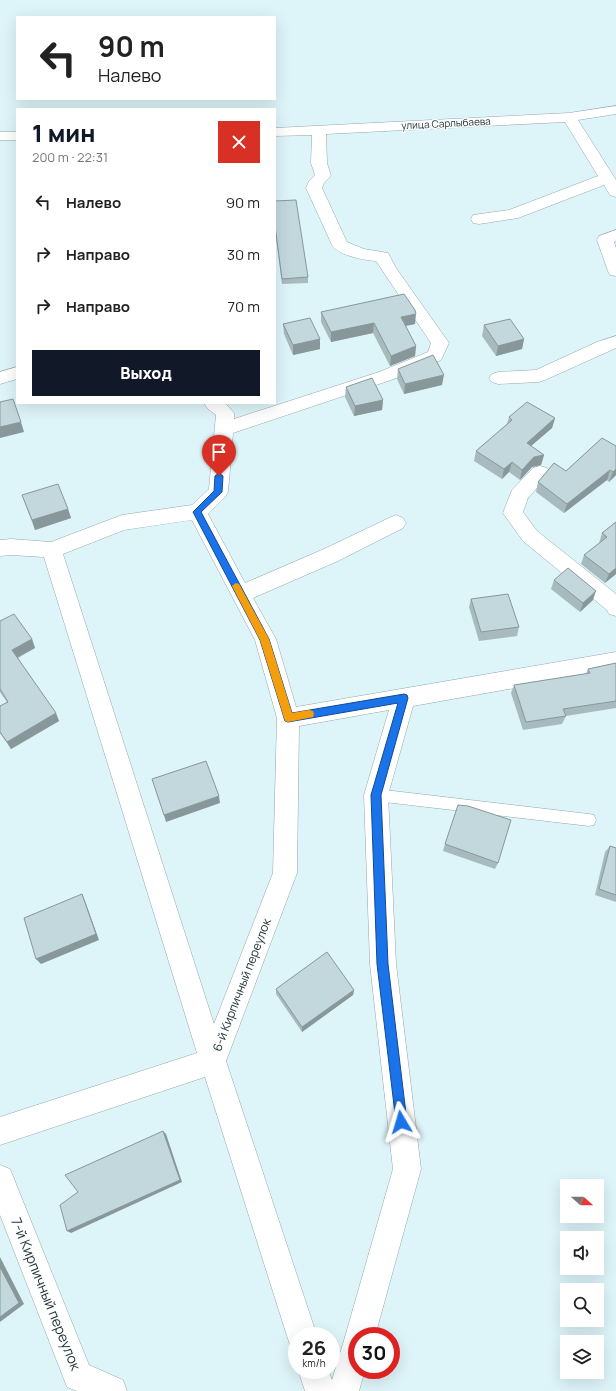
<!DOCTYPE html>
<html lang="ru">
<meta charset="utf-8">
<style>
body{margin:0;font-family:Manrope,sans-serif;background:#f2f2f2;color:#222;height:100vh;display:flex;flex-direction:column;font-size:15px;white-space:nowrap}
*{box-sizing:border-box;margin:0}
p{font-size:13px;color:#767676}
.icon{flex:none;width:22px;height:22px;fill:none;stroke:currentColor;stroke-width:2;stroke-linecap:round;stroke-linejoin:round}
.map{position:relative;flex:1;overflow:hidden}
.details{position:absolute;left:16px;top:108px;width:260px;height:296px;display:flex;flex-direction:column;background:#fff;border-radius:0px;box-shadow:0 4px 16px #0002}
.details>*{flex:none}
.top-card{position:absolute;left:16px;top:16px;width:260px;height:84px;border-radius:0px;box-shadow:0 4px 16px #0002;background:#fff;color:#222;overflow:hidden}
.needle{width:26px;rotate:111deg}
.buttons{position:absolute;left:560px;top:1179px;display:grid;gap:8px}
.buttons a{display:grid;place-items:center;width:44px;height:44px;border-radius:0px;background:#fff;box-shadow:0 4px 16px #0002;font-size:20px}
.speed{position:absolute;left:288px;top:1327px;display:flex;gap:8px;font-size:20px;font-weight:700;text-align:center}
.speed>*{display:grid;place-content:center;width:52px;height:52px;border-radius:50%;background:#fff;box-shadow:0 4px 16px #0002;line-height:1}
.speed small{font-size:10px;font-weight:400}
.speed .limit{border:6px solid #d22;background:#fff;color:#111}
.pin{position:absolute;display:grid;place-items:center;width:34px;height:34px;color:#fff;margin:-41px -17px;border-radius:50% 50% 50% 0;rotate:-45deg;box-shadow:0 0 4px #0007}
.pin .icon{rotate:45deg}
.me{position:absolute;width:44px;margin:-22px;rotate:353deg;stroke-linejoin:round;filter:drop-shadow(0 0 3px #0008)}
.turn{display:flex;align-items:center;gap:14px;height:84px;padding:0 16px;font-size:18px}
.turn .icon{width:52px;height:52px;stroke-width:2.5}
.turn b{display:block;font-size:28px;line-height:34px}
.round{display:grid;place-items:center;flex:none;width:42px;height:42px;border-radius:0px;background:#f2f2f2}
.summary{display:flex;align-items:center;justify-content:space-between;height:68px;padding:0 16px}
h1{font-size:24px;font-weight:800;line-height:30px;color:#111827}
.button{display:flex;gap:8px;margin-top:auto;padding:8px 16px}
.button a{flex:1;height:46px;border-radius:0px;background:#111827;color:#fff;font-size:16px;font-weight:800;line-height:46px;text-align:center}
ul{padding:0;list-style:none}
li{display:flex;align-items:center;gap:12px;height:52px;padding:0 16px}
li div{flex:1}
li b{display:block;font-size:15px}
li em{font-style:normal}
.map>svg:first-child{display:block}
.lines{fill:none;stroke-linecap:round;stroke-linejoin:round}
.service-casing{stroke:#93a8ab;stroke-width:1}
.minor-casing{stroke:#93a8ab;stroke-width:1}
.service{fill:#fff;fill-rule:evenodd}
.minor{fill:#fff;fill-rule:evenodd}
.wall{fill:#a7babd}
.shaded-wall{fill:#88979a}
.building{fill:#c2d8dc;stroke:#88979a}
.route{fill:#1a73e8;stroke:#114b97}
.slow{fill:#f59e0b}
.labels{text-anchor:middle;stroke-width:3;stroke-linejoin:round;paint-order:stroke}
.far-street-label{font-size:10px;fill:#2a3334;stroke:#f9fdfe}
.street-label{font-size:12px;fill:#2a3334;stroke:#f9fdfe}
.near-street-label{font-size:14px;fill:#2a3334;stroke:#f9fdfe}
</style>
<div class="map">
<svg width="616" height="1391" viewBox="0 0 616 1391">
<rect width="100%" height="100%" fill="#ddf4f8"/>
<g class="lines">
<defs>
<polygon id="service" points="376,789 589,814 594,815 596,820 594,825 589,826 376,801 371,799 369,795 371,791"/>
<g id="minor">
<path d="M616,106V114L578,120L616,180V197L610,195L604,185L518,218L479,224L473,223L471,219L473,215L509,210L598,176L565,122L326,134L327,163L331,176L324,183L322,188L347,242L364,249L388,253L396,268L449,343L441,360L391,380L233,433L228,492L225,497L208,514L245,583L324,549L389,518L396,515L403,518L406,523L403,528L338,561L253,598L276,639L296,707L616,652V670L413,706L388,795L396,964L421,1169L375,1336H357V1370H365L359,1391H305L298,1370H328L332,1380L345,1337L393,1169L370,964L364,795L389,710L299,726L297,873L226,1061L317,1336H297V1349L291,1347L287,1336L205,1077L0,1145V1117L197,1053L44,557L11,555L0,556V540L11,539L51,542L122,515L192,505L209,489L216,415L207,408L204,403H225L234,413V419L379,372L428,352L431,343L376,261C364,260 339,256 332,245L306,188L309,181L315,175L311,163L312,135L275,136V128L569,113ZM192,520L255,640L277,718L273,873L214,1024L63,554L124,530Z"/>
<rect x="0" y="132" width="17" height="8"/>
<polygon points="616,230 616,241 614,242 616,248 616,276 610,275 608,271 597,240 599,236"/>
<polygon points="616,336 616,348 545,380 539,382 498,384 492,382 489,378 492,374 498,372 536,370 597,342"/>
<polygon points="17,367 17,379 0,384 0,372"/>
<polygon points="540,466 547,468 550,473 528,498 523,512 537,531 616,594 616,616 609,614 607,610 523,541 503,513 512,490 533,468"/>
<polygon points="0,1165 10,1169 89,1365 123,1380 127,1391 77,1391 67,1387 0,1215"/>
</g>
</defs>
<use href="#service" class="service-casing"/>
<use href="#minor" class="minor-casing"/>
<use href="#service" class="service"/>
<use href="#minor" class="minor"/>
</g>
<g class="wall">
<polygon points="275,201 308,277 308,283 282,284 275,230"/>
<polygon points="321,312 415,324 405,326 416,346 415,356 390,366 373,333 331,342 321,322"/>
<polygon points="283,324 320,339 320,349 293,355 284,334"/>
<polygon points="484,325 524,339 522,349 496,356 482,336"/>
<polygon points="398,369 442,385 404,394 397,379"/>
<polygon points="346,387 383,400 382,410 354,416 345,397"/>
<polygon points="509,417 555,418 552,428 531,446 544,455 541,465 532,467 520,480 509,472 502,479 474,461 476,451 507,424"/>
<polygon points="602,438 616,475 609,482 607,480 564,513 536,492 538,482 566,471"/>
<polygon points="22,495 68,509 71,518 35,530"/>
<polygon points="616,522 616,574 605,583 581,564 584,555 599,543 602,533"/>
<polygon points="554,580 593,600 580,612 551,589"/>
<polygon points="471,599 519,627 517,636 479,641 469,607"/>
<polygon points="0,621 32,639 35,648 18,658 59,721 11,749 0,733 0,706 7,702 0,692"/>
<polygon points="616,663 616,708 566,716 562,724 523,730 511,693 514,685 586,674 588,669"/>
<polygon points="445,844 498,863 495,869 443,851"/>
<polygon points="610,846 616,848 616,902 595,895 605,852"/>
<polygon points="276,989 354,990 353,995 302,1032 276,994"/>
</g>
<g class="shaded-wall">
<polygon points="416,314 415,324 400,327 401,317"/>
<polygon points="374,323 373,333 331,342 331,332"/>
<polygon points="320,339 320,349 293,355 293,345"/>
<polygon points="524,339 522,349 496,356 498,346"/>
<polygon points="416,346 415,356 390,366 391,356"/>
<polygon points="444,375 442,385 404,394 405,384"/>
<polygon points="383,400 382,410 354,416 355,406"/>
<polygon points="555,418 552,428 524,452 527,443"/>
<polygon points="21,422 24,432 0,438 0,427"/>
<polygon points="544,455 541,465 532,467 520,480 522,470 534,457"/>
<polygon points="512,462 509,472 502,479 504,469"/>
<polygon points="616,469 616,475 609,482 613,472"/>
<polygon points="610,470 607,480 564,513 567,504"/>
<polygon points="68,509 71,518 35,530 32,520"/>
<polygon points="616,568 616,574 605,583 609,574"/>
<polygon points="596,591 593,600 580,612 583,603"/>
<polygon points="32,639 35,648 16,658 12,650"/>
<polygon points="56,713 59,721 11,749 7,742"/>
<polygon points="219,796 220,803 166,822 164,815"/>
<polygon points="82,894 85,901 99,940 41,964 36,959"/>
<polygon points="354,990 353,995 302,1032 302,1027"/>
<polygon points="163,1131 166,1134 182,1182 71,1233 67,1231"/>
<polygon points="0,1257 24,1304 0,1322"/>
</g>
<g class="building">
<polygon points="296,200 308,277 282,279 275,226 275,201"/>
<polygon points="404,294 415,310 416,314 401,317 416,346 391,356 374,323 331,332 321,312"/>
<polygon points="310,318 320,339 293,345 283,324"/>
<polygon points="510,319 524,339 498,346 484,325"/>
<polygon points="433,355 444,375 405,384 398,369"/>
<polygon points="372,378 383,400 355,406 346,387"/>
<polygon points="13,399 21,422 0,427 0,402"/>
<polygon points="527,402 555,418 527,443 544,455 534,457 522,470 512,462 504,469 476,451 512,420 509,417"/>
<polygon points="602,438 616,446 616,469 613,472 610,470 567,504 538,482 554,463 566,471"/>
<polygon points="58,484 68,509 32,520 22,495"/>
<polygon points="616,522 616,568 609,574 584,555 607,537 602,533"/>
<polygon points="568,568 596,591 583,603 554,580"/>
<polygon points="508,594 519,627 481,632 471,599"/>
<polygon points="14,614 32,639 12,650 56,713 7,742 0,732 0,706 8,702 0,689 0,621"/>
<polygon points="616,663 616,701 563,709 566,716 526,722 514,685 590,673 588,669"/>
<polygon points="206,761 219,796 164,815 152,779"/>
<polygon points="458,805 468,806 511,820 498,863 445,844"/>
<polygon points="610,846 616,848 616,895 599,889"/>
<polygon points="82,894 96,934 36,959 24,918"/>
<polygon points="327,952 354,990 302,1027 276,989"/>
<polygon points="163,1131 180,1180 67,1231 60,1205 78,1192 65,1175"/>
<polygon points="0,1267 19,1303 0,1317"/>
</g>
<polygon class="route" points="219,473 223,476 222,492 201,512 269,639 292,713 404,694 407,695 408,698 381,795 388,964 407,1122 405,1126 401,1127 397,1126 396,1122 377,964 371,795 398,703 288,722 285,721 260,640 193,512 214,491 215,476"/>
<polygon class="slow" points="236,583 239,584 269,639 292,713 309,710 313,711 314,714 313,717 288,722 285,721 260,640 232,586"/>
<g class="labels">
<g class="far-street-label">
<text transform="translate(446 123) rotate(-3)" y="4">улица Сарлыбаева</text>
</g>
<g class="street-label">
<text transform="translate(242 985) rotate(-69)" y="4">6-й Кирпичный переулок</text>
</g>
<g class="near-street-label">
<text transform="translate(46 1294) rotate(68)" y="5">7-й Кирпичный переулок</text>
</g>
</g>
</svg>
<div class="buttons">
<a><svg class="needle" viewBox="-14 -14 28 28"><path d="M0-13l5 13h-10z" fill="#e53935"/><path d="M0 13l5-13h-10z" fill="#767676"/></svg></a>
<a><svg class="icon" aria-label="sound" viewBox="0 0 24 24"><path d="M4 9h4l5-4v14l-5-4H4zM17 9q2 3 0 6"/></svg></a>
<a><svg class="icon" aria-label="search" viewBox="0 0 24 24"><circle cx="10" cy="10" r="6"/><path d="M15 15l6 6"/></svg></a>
<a><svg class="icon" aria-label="layers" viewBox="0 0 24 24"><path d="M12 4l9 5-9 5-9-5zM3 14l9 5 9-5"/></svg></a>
</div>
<div class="speed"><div>26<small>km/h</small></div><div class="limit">30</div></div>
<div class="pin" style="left:219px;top:476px;background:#d93025"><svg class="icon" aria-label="arrive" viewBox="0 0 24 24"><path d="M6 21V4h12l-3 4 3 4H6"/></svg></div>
<svg class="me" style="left:401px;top:1122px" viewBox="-20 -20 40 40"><path d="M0-17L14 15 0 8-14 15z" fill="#1a73e8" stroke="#fff" stroke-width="4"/></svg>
<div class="top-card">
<div class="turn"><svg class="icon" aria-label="left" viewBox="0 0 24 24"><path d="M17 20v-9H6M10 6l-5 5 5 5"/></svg><div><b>90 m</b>Налево</div></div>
</div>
<section class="details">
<div class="summary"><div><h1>1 мин</h1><p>200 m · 22:31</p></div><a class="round" style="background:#d93025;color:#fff"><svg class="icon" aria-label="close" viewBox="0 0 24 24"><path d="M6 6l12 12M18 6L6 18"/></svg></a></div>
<ul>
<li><svg class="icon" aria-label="left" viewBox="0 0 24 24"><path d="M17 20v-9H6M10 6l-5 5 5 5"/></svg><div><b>Налево</b></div><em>90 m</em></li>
<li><svg class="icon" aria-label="right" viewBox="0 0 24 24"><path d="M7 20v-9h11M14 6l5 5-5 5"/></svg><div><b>Направо</b></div><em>30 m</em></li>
<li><svg class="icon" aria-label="right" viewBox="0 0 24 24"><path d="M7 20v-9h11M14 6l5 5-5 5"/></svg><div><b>Направо</b></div><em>70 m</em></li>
</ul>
<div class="button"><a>Выход</a></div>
</section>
</div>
